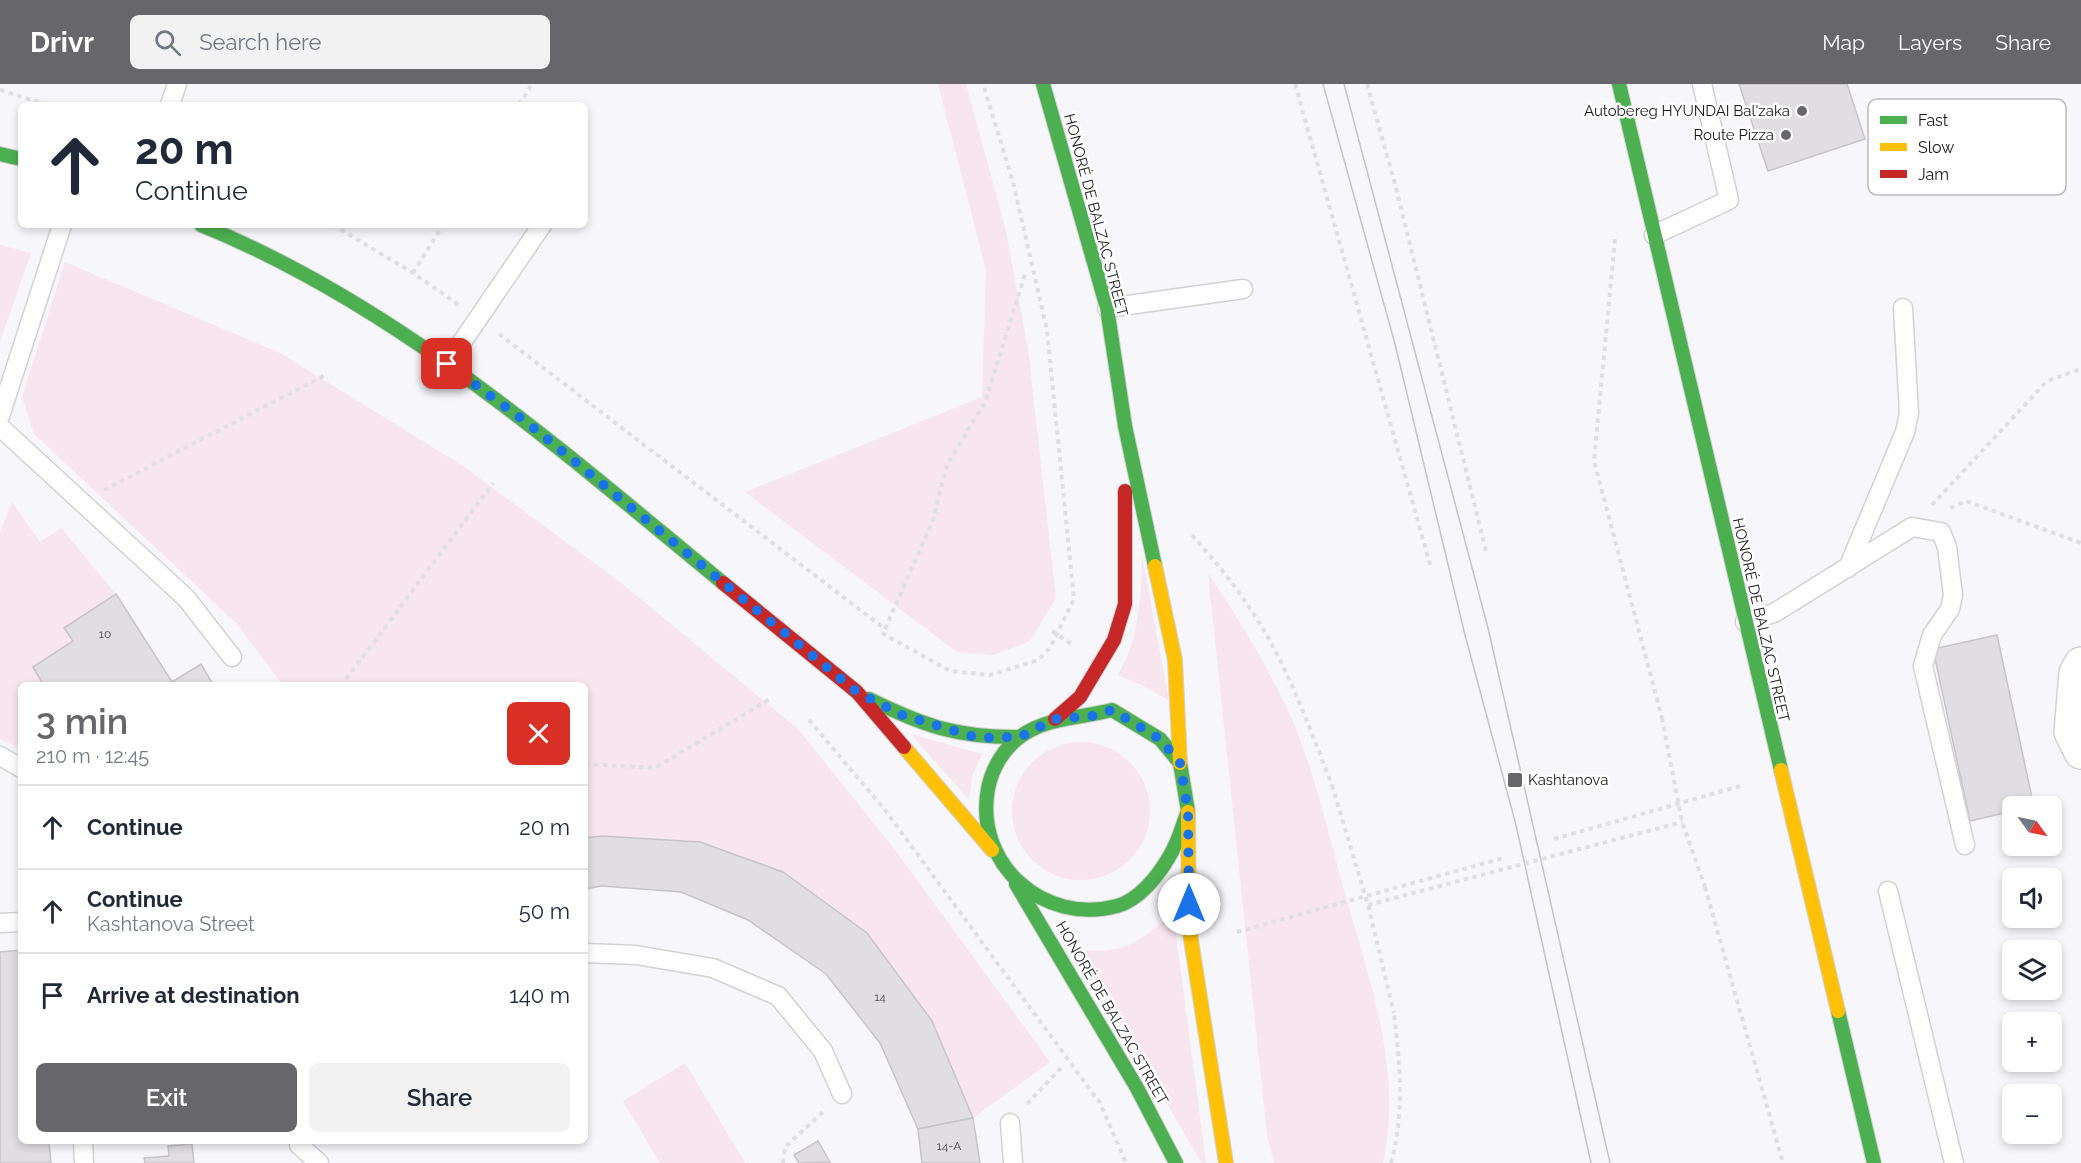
<!DOCTYPE html>
<meta charset="utf-8">
<style>
body{margin:0;font-family:Raleway,sans-serif;background:#f2f2f3;color:#1f2937;height:100vh;display:flex;flex-direction:column;font-size:22px;white-space:nowrap}
*{box-sizing:border-box;margin:0}
p{font-size:20px;color:#747a83}
.icon{flex:none;width:33px;height:33px;fill:none;stroke:currentColor;stroke-width:2;stroke-linecap:round;stroke-linejoin:round}
.map{position:relative;flex:1;overflow:hidden}
.drawer{position:absolute;left:18px;top:598px;width:570px;height:462px;display:flex;flex-direction:column;background:#fff;border-radius:9px;box-shadow:0 3px 9px #0003}
.drawer>*{flex:none}
.top-card{position:absolute;left:18px;top:18px;width:570px;height:126px;border-radius:9px;box-shadow:0 3px 9px #0003;background:#fff;color:#1f2937;overflow:hidden}
.needle{width:39px;rotate:123deg}
.controls{position:absolute;left:2002px;top:712px;display:grid;gap:12px}
.controls a{display:grid;place-items:center;width:60px;height:60px;border-radius:9px;background:#fff;box-shadow:0 3px 9px #0003;font-size:30px}
.pin{position:absolute;display:grid;place-items:center;width:51px;height:51px;color:#fff;margin:-26px;border-radius:12px;box-shadow:0 3px 9px #0006}
.me{position:absolute;width:66px;margin:-33px;rotate:0deg;stroke-linejoin:round;filter:drop-shadow(0 0 4px #0008)}
.turn{display:flex;align-items:center;gap:21px;height:126px;padding:0 18px;font-size:27px}
.turn .icon{width:78px;height:78px;stroke-width:2.5}
.turn b{display:block;font-size:42px;line-height:51px}
.round{display:grid;place-items:center;flex:none;width:63px;height:63px;border-radius:9px;background:#f2f2f3}
.head{display:flex;align-items:center;justify-content:space-between;height:102px;padding:0 18px}
h1{font-size:36px;font-weight:600;line-height:45px;color:#67666a}
.primary-button{display:flex;gap:12px;margin-top:auto;padding:12px 18px}
.primary-button a{flex:1;height:69px;border-radius:9px;background:#67666a;color:#fff;font-size:24px;font-weight:600;line-height:69px;text-align:center}
.primary-button a+a{background:#f2f2f3;color:#1f2937}
ul{padding:0;list-style:none}
li{display:flex;align-items:center;gap:18px;height:84px;padding:0 18px;border-top:2px solid #e0e1e3}
li div{flex:1}
li b{display:block;font-size:22px}
li em{font-style:normal}
header{display:flex;align-items:center;gap:36px;box-sizing:border-box;height:84px;padding:0 30px;background:#67666a;color:#fff}
header strong{font-size:28px}
nav{display:flex;gap:33px;margin-inline-start:auto;font-size:21px}
.search{width:420px;height:54px;background:#f2f2f3;display:flex;align-items:center;gap:15px;box-sizing:border-box;padding:0 21px;border-radius:9px;color:#747a83;font-size:22px}
.map>svg:first-child{display:block}
.green{fill:#f7e6ed}
.building{fill:#e0dee2;stroke:#c6c4c7;stroke-width:1.5}
.lines{fill:none;stroke-linecap:round;stroke-linejoin:round}
.lane-casing{stroke:#d2d2d5;stroke-width:21}
.street-casing{stroke:#d2d2d5;stroke-width:36}
.fast-casing{stroke:#d2d2d5;stroke-width:16}
.slow-casing{stroke:#d2d2d5;stroke-width:16}
.jam-casing{stroke:#d2d2d5;stroke-width:16}
.path{stroke:#dfdfe1;stroke-width:4;stroke-dasharray:4.5 4.5;stroke-linecap:butt}
.lane{stroke:#fefefe;stroke-width:18}
.street{stroke:#fefefe;stroke-width:33}
.fast{stroke:#4caf50;stroke-width:14}
.slow{stroke:#ffc107;stroke-width:14}
.jam{stroke:#c62828;stroke-width:14}
.tram{stroke:#c5c5c5;stroke-width:1.5}
.path-bridge{stroke:#dfdfe1;stroke-width:4;stroke-dasharray:4.5 4.5;stroke-linecap:butt}
.route{stroke:#1a73e8;stroke-width:10;stroke-dasharray:0 18}
.poi-dot{fill:#67666a;stroke:#fff;stroke-width:2}
.labels{text-anchor:middle;stroke-width:5;stroke-linejoin:round;paint-order:stroke}
.number-label{font-size:12px;fill:#4b4a4e}
.poi-label{font-size:15px;fill:#19191c;stroke:#fff;text-anchor:end}
.street-label{font-size:15px;fill:#19191c;stroke:#fff}
.key{fill:#fff;stroke:#bababb;stroke-width:1.5}
.key-label{font-size:16px;fill:#19191c}
</style>
<header>
<strong>Drivr</strong>
<div class="search"><svg class="icon" aria-label="search" viewBox="0 0 24 24"><circle cx="10" cy="10" r="6"/><path d="M15 15l6 6"/></svg>Search here</div>
<nav><a>Map</a><a>Layers</a><a>Share</a></nav>
</header>
<div class="map">
<svg width="2081" height="1079" viewBox="0 0 2081 1079">
<rect width="100%" height="100%" fill="#f7f6fb"/>
<g class="green">
<polygon points="938,0 966,0 1005,143 1028,265 1056,514 1030,557 993,571 957,568 745,408 982,313 986,186"/>
<polygon points="0,161 31,169 0,257"/>
<polygon points="65,178 280,269 463,382 620,498 798,645 895,766 1050,978 973,1034 932,937 867,849 783,788 700,758 602,752 585,754 585,602 283,601 236,539 34,350 22,313"/>
<polygon points="12,418 40,458 61,444 116,510 65,544 73,557 33,583 44,601 21,602 21,665 0,655 0,449"/>
<path d="M1142,472L1169,616L1144,602L1118,591C1140,553 1141,514 1142,472Z"/>
<path d="M1208,489C1237,532 1263,575 1286,622C1312,678 1326,740 1342,799C1367,890 1404,984 1383,1079H1274L1267,1051Z"/>
<polygon points="911,650 982,670 972,692 969,716"/>
<circle cx="1081" cy="727" r="69"/>
<path d="M1173,828L1206,1079H1202L1075,865C1122,871 1140,860 1173,828Z"/>
<polygon points="685,979 745,1079 660,1079 623,1017"/>
</g>
<g class="building">
<polygon points="1739,0 1847,0 1865,55 1768,87"/>
<polygon points="116,510 172,598 201,580 214,602 44,602 33,583 73,557 64,544"/>
<polygon points="1997,551 2034,723 2013,723 2013,727 1970,737 1933,565"/>
<polygon points="602,752 700,758 783,788 867,849 932,937 973,1034 918,1045 880,959 826,890 748,836 681,808 602,802 585,805 585,754"/>
<polygon points="21,866 21,1058 49,1058 51,1079 0,1079 0,868"/>
<polygon points="973,1034 980,1079 922,1079 918,1045"/>
<polygon points="818,1057 830,1078 799,1079 794,1071"/>
<polygon points="192,1060 194,1079 145,1079 144,1074 169,1072 168,1062"/>
</g>
<g class="lines">
<defs>
<g id="lane">
<polyline points="170,21 177,0"/>
<polyline points="1654,151 1729,116 1702,0"/>
<polyline points="1107,224 1243,205"/>
<polyline points="447,280 542,141"/>
<polyline points="0,332 62,141"/>
<polyline points="0,343 186,514 232,573"/>
<polyline points="1848,484 1905,348 1909,329 1903,224"/>
<polyline points="1745,538 1774,529 1912,443 1941,448 1947,463 1953,511 1950,525 1932,551 1923,582 1965,761"/>
<polyline points="0,672 21,684"/>
<polyline points="1888,807 1954,1079"/>
<polyline points="0,839 21,838"/>
<polyline points="585,869 636,871 713,884 778,912 823,967 842,1010"/>
<polyline points="1010,1039 1013,1079"/>
<polyline points="83,1058 84,1079"/>
<polyline points="299,1061 319,1079"/>
</g>
<polyline id="street" points="2081,580 2076,589 2071,648 2081,668"/>
<g id="fast">
<polyline points="1043,0 1107,224 1125,342 1155,482"/>
<polyline points="1619,0 1781,686"/>
<polyline points="0,70 21,75"/>
<path d="M201,141C398,221 561,366 723,499"/>
<path d="M869,615C924,642 959,654 1020,653"/>
<path d="M1188,727C1182,742 1178,759 1169,773C1158,792 1139,816 1117,822C1043,842 974,779 988,705C992,684 1004,664 1021,652C1048,633 1082,634 1112,626L1160,655L1180,679L1188,727V728"/>
<polyline points="1016,800 1137,1004 1176,1079"/>
<polyline points="1838,927 1874,1079"/>
</g>
<g id="slow">
<polyline points="1155,482 1175,576 1180,679"/>
<polyline points="904,663 992,766"/>
<polyline points="1781,686 1838,927"/>
<polyline points="1188,728 1189,843 1226,1079"/>
</g>
<g id="jam">
<polyline points="723,499 857,608 904,663"/>
<polyline points="1055,635 1080,613 1114,556 1125,520 1125,407"/>
</g>
</defs>
<use href="#lane" class="lane-casing"/>
<use href="#street" class="street-casing"/>
<use href="#fast" class="fast-casing"/>
<use href="#slow" class="slow-casing"/>
<use href="#jam" class="jam-casing"/>
<g class="path">
<polyline points="1295,0 1431,484"/>
<polyline points="1367,0 1395,100 1486,467"/>
<polyline points="0,6 48,21"/>
<polyline points="519,21 532,0"/>
<polyline points="333,141 413,189 459,221"/>
<polyline points="1615,155 1594,377 1662,634"/>
<polyline points="413,189 443,141"/>
<polyline points="499,250 885,545 933,436 947,381 986,316 1025,190"/>
<polyline points="104,406 327,290"/>
<polyline points="1932,421 2047,297 2081,285"/>
<polyline points="1950,424 1966,417 2081,459"/>
<path d="M1192,451C1212,474 1232,497 1249,523C1286,577 1308,640 1332,701"/>
<polyline points="1052,547 1073,561"/>
<polyline points="882,549 950,587 990,591 1038,576 1050,564 1074,515 1047,246 1013,98 983,0"/>
<polyline points="341,602 493,399"/>
<polyline points="809,636 885,726 1100,1019 1126,1079"/>
<polyline points="585,680 655,684 770,615"/>
<polyline points="1554,755 1744,701"/>
<polyline points="1705,803 1783,1079"/>
<polyline points="1237,848 1503,774"/>
<polyline points="1027,1020 1061,984"/>
<polyline points="783,1079 785,1063 824,1027"/>
<path d="M1391,1079C1405,1029 1400,980 1394,929"/>
</g>
<use href="#lane" class="lane"/>
<use href="#street" class="street"/>
<use href="#fast" class="fast"/>
<use href="#slow" class="slow"/>
<use href="#jam" class="jam"/>
<g class="tram">
<polyline points="1323,0 1395,260 1465,551 1516,741 1591,1079"/>
<polyline points="1344,0 1488,544 1610,1079"/>
</g>
<g class="path-bridge">
<polyline points="1662,634 1682,738 1705,803"/>
<polyline points="1332,701 1368,821 1394,929"/>
<polyline points="1368,821 1682,738"/>
</g>
</g>
<g class="lines">
<polyline class="route" points="447,280 530,341 857,608 902,631 978,654 1020,653 1055,635 1092,632 1112,626 1160,655 1180,679 1188,727 1189,820"/>
</g>
<g class="poi-dot">
<circle cx="1802" cy="27" r="6"/>
<circle cx="1786" cy="51" r="6"/>
<rect x="1507" y="688" width="16" height="16" rx="3"/>
</g>
<g class="labels">
<g class="number-label">
<text x="105" y="554">10</text>
<text x="880" y="917">14</text>
<text x="949" y="1066">14-А</text>
</g>
<g class="poi-label">
<text x="1790" y="32">Autobereg HYUNDAI Bal'zaka</text>
<text x="1774" y="56">Route Pizza</text>
<text x="1528" y="701" text-anchor="start">Kashtanova</text>
</g>
<g class="street-label">
<text transform="translate(1096 131) rotate(75)" y="5">HONORÉ DE BALZAC STREET</text>
<text transform="translate(1761 536) rotate(77)" y="5">HONORÉ DE BALZAC STREET</text>
<text transform="translate(1112 929) rotate(60)" y="5">HONORÉ DE BALZAC STREET</text>
</g>
</g>
<rect x="1868" y="15" width="198" height="96" rx="9" class="key"/>
<rect x="1880" y="32" width="27" height="8" fill="#4caf50"/>
<rect x="1880" y="59" width="27" height="8" fill="#ffc107"/>
<rect x="1880" y="86" width="27" height="8" fill="#c62828"/>
<g class="key-label">
<text x="1918" y="42">Fast</text>
<text x="1918" y="69">Slow</text>
<text x="1918" y="96">Jam</text>
</g>
</svg>
<div class="controls">
<a><svg class="needle" viewBox="-14 -14 28 28"><path d="M0-13l5 13h-10z" fill="#e53935"/><path d="M0 13l5-13h-10z" fill="#747a83"/></svg></a>
<a><svg class="icon" aria-label="sound" viewBox="0 0 24 24"><path d="M4 9h4l5-4v14l-5-4H4zM17 9q2 3 0 6"/></svg></a>
<a><svg class="icon" aria-label="layers" viewBox="0 0 24 24"><path d="M12 4l9 5-9 5-9-5zM3 14l9 5 9-5"/></svg></a>
<a>+</a>
<a>−</a>
</div>
<div class="pin" style="left:447px;top:280px;background:#d93025"><svg class="icon" aria-label="arrive" viewBox="0 0 24 24"><path d="M6 21V4h12l-3 4 3 4H6"/></svg></div>
<svg class="me" style="left:1189px;top:820px" viewBox="-20 -20 40 40"><circle r="19" fill="#fff"/><path d="M0-13L10 11 0 6-10 11z" fill="#1a73e8"/></svg>
<div class="top-card">
<div class="turn"><svg class="icon" aria-label="ahead" viewBox="0 0 24 24"><path d="M12 20V5M6 11l6-6 6 6"/></svg><div><b>20 m</b>Continue</div></div>
</div>
<section class="drawer">
<div class="head"><div><h1>3 min</h1><p>210 m · 12:45</p></div><a class="round" style="background:#d93025;color:#fff"><svg class="icon" aria-label="close" viewBox="0 0 24 24"><path d="M6 6l12 12M18 6L6 18"/></svg></a></div>
<ul>
<li><svg class="icon" aria-label="ahead" viewBox="0 0 24 24"><path d="M12 20V5M6 11l6-6 6 6"/></svg><div><b>Continue</b></div><em>20 m</em></li>
<li><svg class="icon" aria-label="ahead" viewBox="0 0 24 24"><path d="M12 20V5M6 11l6-6 6 6"/></svg><div><b>Continue</b><p>Kashtanova Street</p></div><em>50 m</em></li>
<li><svg class="icon" aria-label="arrive" viewBox="0 0 24 24"><path d="M6 21V4h12l-3 4 3 4H6"/></svg><div><b>Arrive at destination</b></div><em>140 m</em></li>
</ul>
<div class="primary-button"><a>Exit</a><a>Share</a></div>
</section>
</div>
